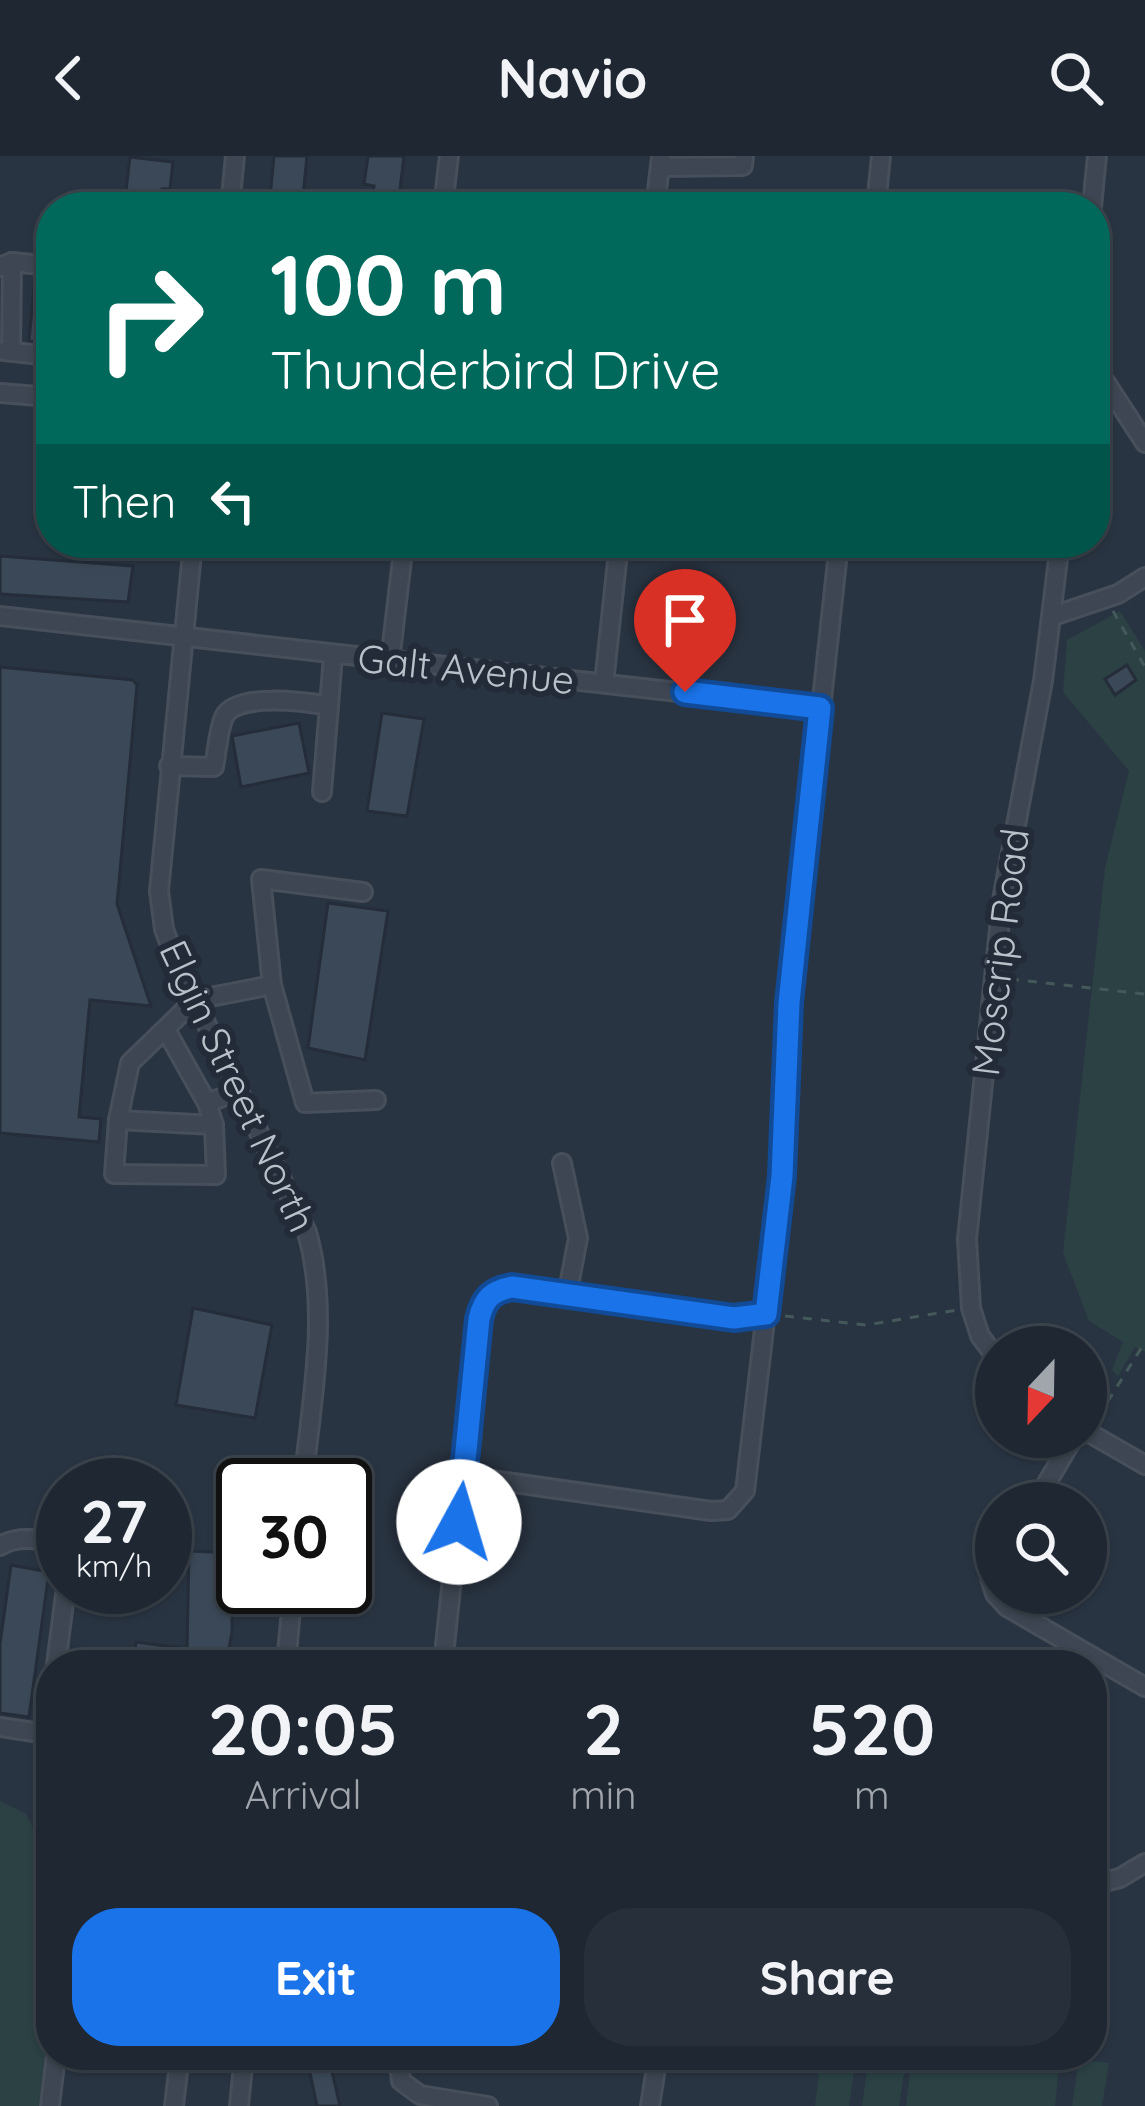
<!DOCTYPE html>
<style>
body{margin:0;font-family:Quicksand,sans-serif;background:#272f3a;color:#f1f3f6;height:100vh;display:flex;flex-direction:column;font-size:45px;white-space:nowrap}
*{box-sizing:border-box;margin:0}
p{font-size:39px;color:#a1a5ac}
.icon{flex:none;width:66px;height:66px;fill:none;stroke:currentColor;stroke-width:2;stroke-linecap:round;stroke-linejoin:round}
.map{position:relative;flex:1;overflow:hidden}
.sheet{position:absolute;left:36px;top:1494px;width:1071px;height:420px;display:flex;flex-direction:column;background:#1f2732;border-radius:48px;box-shadow:0 3px 9px #0004,0 0 0 3px #3c444d}
.sheet>*{flex:none}
.top-card{position:absolute;left:36px;top:36px;width:1074px;height:366px;border-radius:48px;box-shadow:0 3px 9px #0004,0 0 0 3px #3c444d;background:#00695c;color:#fff;overflow:hidden}
.needle{width:78px;rotate:202deg}
.controls{position:absolute;left:975px;top:1170px;display:grid;gap:24px}
.controls a{display:grid;place-items:center;width:132px;height:132px;border-radius:50%;background:#1f2732;box-shadow:0 3px 9px #0004,0 0 0 3px #3c444d;font-size:60px}
.speed{position:absolute;left:36px;top:1302px;display:flex;gap:24px;font-size:60px;font-weight:700;text-align:center}
.speed>*{display:grid;place-content:center;width:156px;height:156px;border-radius:50%;background:#1f2732;box-shadow:0 3px 9px #0004,0 0 0 3px #3c444d;line-height:1}
.speed small{font-size:30px;font-weight:400}
.speed .limit{border:6px solid #111;border-radius:18px;background:#fff;color:#111}
.pin{position:absolute;display:grid;place-items:center;width:102px;height:102px;color:#fff;margin:-123px -51px;border-radius:50% 50% 50% 0;rotate:-45deg;box-shadow:0 0 12px #0007}
.pin .icon{rotate:45deg}
.me{position:absolute;width:132px;margin:-66px;rotate:6deg;stroke-linejoin:round;filter:drop-shadow(0 0 9px #0008)}
.turn{display:flex;align-items:center;gap:42px;height:252px;padding:0 36px;font-size:54px}
.turn .icon{width:156px;height:156px;stroke-width:2.5}
.turn b{display:block;font-size:84px;line-height:102px}
.then{display:flex;align-items:center;height:114px;padding:0 36px;background:#0003;gap:24px;font-size:45px}
.eta{display:flex;justify-content:space-evenly;align-items:center;height:204px;text-align:center}
.eta b{font-size:72px;font-weight:700;line-height:84px}
.primary-button{display:flex;gap:24px;margin-top:auto;padding:24px 36px}
.primary-button a{flex:1;height:138px;border-radius:48px;background:#1a73e8;color:#fff;font-size:48px;font-weight:700;line-height:138px;text-align:center}
.primary-button a+a{background:#272f3a;color:#f1f3f6}
header{display:flex;justify-content:space-between;align-items:center;height:156px;padding:0 36px;background:#1f2732;font-size:54px;font-weight:700}
.map>svg:first-child{display:block}
.green{fill:#2b4143}
.building{fill:#3b4857;stroke:#242d39;stroke-width:3}
.lines{fill:none;stroke-linecap:round;stroke-linejoin:round}
.minor-casing{stroke:#474f5b;stroke-width:22}
.path{stroke:#44595a;stroke-width:3;stroke-dasharray:9 9;stroke-linecap:butt}
.minor{stroke:#3d4652;stroke-width:16}
.route-casing{stroke:#114b97;stroke-width:30}
.route{stroke:#1a73e8;stroke-width:21}
.labels{text-anchor:middle;stroke-width:12;stroke-linejoin:round;paint-order:stroke}
.street-label{font-size:39px;fill:#bac1cb;stroke:#222b37}
</style>
<header><svg class="icon" aria-label="back" viewBox="0 0 24 24"><path d="M15 5l-7 7 7 7"/></svg>Navio<svg class="icon" aria-label="search" viewBox="0 0 24 24"><circle cx="10" cy="10" r="6"/><path d="M15 15l6 6"/></svg></header>
<div class="map">
<svg width="1145" height="1950" viewBox="0 0 1145 1950">
<rect width="100%" height="100%" fill="#293442"/>
<g class="green">
<polygon points="1120,455 1145,495 1145,1196 1135,1191 1118,1220 1112,1214 1123,1186 1089,1165 1063,1097 1105,712 1129,615 1063,536 1067,484"/>
<polygon points="0,1645 26,1658 51,1708 51,1847 39,1950 0,1950"/>
<polygon points="821,1899 856,1899 849,1950 815,1950"/>
<polygon points="869,1899 907,1899 899,1950 862,1950"/>
<polygon points="912,1899 1060,1899 1055,1950 906,1950"/>
<polygon points="1079,1903 1109,1907 1102,1950 1072,1950"/>
</g>
<g class="building">
<polygon points="274,0 307,0 302,51 269,51"/>
<polygon points="368,0 404,0 398,51 371,51 374,30 364,28"/>
<polygon points="130,1 173,6 170,33 162,33 161,47 125,43"/>
<polygon points="35,121 51,123 51,187 29,185"/>
<polygon points="0,400 133,410 128,446 0,438"/>
<polygon points="1127,509 1136,524 1115,539 1105,523"/>
<polygon points="0,511 133,524 137,529 117,748 151,850 90,844 79,961 101,963 99,986 0,977"/>
<polygon points="382,557 424,563 407,660 367,655"/>
<polygon points="299,567 309,617 241,631 232,580"/>
<polygon points="328,747 388,755 365,904 308,892"/>
<polygon points="193,1152 272,1169 255,1262 176,1249"/>
<polygon points="189,1395 233,1397 232,1476 226,1509 133,1509 136,1486 187,1493"/>
<polygon points="11,1409 49,1416 29,1561 0,1557 0,1488"/>
<polygon points="330,1907 340,1950 317,1950 309,1912"/>
</g>
<g class="lines">
<defs>
<g id="minor">
<polyline points="660,11 743,10 744,0"/>
<polyline points="230,51 235,0"/>
<polyline points="443,51 449,0"/>
<polyline points="655,51 661,1"/>
<polyline points="876,51 881,0"/>
<polyline points="1092,51 1097,0"/>
<polyline points="0,111 12,106 51,110"/>
<polyline points="4,195 51,200"/>
<polyline points="11,195 12,106"/>
<polyline points="1095,210 1145,287"/>
<polyline points="0,237 51,241"/>
<path d="M193,387L159,735L164,773L175,803L307,1076C330,1157 311,1246 303,1329"/>
<polyline points="0,460 821,552"/>
<polyline points="1053,460 1118,438 1145,421"/>
<polyline points="390,505 404,387"/>
<polyline points="604,527 619,387"/>
<path d="M169,610L214,611C217,596 218,575 224,561C236,536 307,546 329,550L333,499"/>
<polyline points="322,636 329,550"/>
<polyline points="363,736 261,723 272,829 305,947 376,944"/>
<polyline points="166,874 207,947"/>
<polyline points="239,935 207,947 214,969 216,1019 114,1018 118,964 130,907 195,844 272,829"/>
<polyline points="118,964 214,969"/>
<polyline points="562,1007 578,1082 567,1140"/>
<polyline points="996,1201 980,1180 971,1152 967,1083 1002,744 1043,525 1060,387"/>
<polyline points="1086,1275 1145,1309"/>
<polyline points="464,1320 711,1355 728,1354 745,1335 782,1020 789,847 839,387"/>
<polyline points="1035,1347 1074,1281"/>
<path d="M0,1390C19,1378 42,1384 63,1388"/>
<polyline points="996,1412 990,1422 995,1438 1007,1451 1145,1531"/>
<polyline points="56,1509 66,1431"/>
<polyline points="286,1509 293,1431"/>
<path d="M443,1509L479,1163C483,1142 492,1134 512,1131L734,1162L766,1158"/>
<polyline points="0,1571 47,1578 51,1546"/>
<polyline points="1092,1729 1120,1722 1145,1707"/>
<polyline points="398,1899 401,1925 420,1939 488,1950"/>
<polyline points="50,1950 56,1899"/>
<polyline points="174,1950 180,1899"/>
<polyline points="239,1950 244,1899"/>
<polyline points="650,1950 658,1899"/>
</g>
</defs>
<use href="#minor" class="minor-casing"/>
<g class="path">
<polyline points="1113,455 1145,511"/>
<polyline points="1010,823 1145,838"/>
<polyline points="785,1160 866,1169 957,1154"/>
<polyline points="1098,1261 1145,1186"/>
</g>
<use href="#minor" class="minor"/>
</g>
<g class="lines">
<defs>
<path id="route" d="M459,1366L479,1163C484,1142 492,1135 512,1131L734,1162L766,1158L782,1020L789,847L820,552L685,536"/>
</defs>
<use href="#route" class="route-casing"/>
<use href="#route" class="route"/>
</g>
<g class="labels">
<g class="street-label">
<text transform="translate(466 513) rotate(6)" y="14">Galt Avenue</text>
<text transform="translate(1000 796) rotate(-83)" y="14">Moscrip Road</text>
<text transform="translate(238 930) rotate(65)" y="14">Elgin Street North</text>
</g>
</g>
</svg>
<div class="controls">
<a><svg class="needle" viewBox="-14 -14 28 28"><path d="M0-13l5 13h-10z" fill="#e53935"/><path d="M0 13l5-13h-10z" fill="#a1a5ac"/></svg></a>
<a><svg class="icon" aria-label="search" viewBox="0 0 24 24"><circle cx="10" cy="10" r="6"/><path d="M15 15l6 6"/></svg></a>
</div>
<div class="speed"><div>27<small>km/h</small></div><div class="limit">30</div></div>
<div class="pin" style="left:685px;top:536px;background:#d93025"><svg class="icon" aria-label="arrive" viewBox="0 0 24 24"><path d="M6 21V4h12l-3 4 3 4H6"/></svg></div>
<svg class="me" style="left:459px;top:1366px" viewBox="-20 -20 40 40"><circle r="19" fill="#fff"/><path d="M0-13L10 11 0 6-10 11z" fill="#1a73e8"/></svg>
<div class="top-card">
<div class="turn"><svg class="icon" aria-label="right" viewBox="0 0 24 24"><path d="M7 20v-9h11M14 6l5 5-5 5"/></svg><div><b>100 m</b>Thunderbird Drive</div></div>
<div class="then">Then<svg class="icon" aria-label="left" viewBox="0 0 24 24"><path d="M17 20v-9H6M10 6l-5 5 5 5"/></svg></div>
</div>
<section class="sheet">
<div class="eta">
<div><b>20:05</b><p>Arrival</p></div>
<div><b>2</b><p>min</p></div>
<div><b>520</b><p>m</p></div>
</div>
<div class="primary-button"><a>Exit</a><a>Share</a></div>
</section>
</div>
